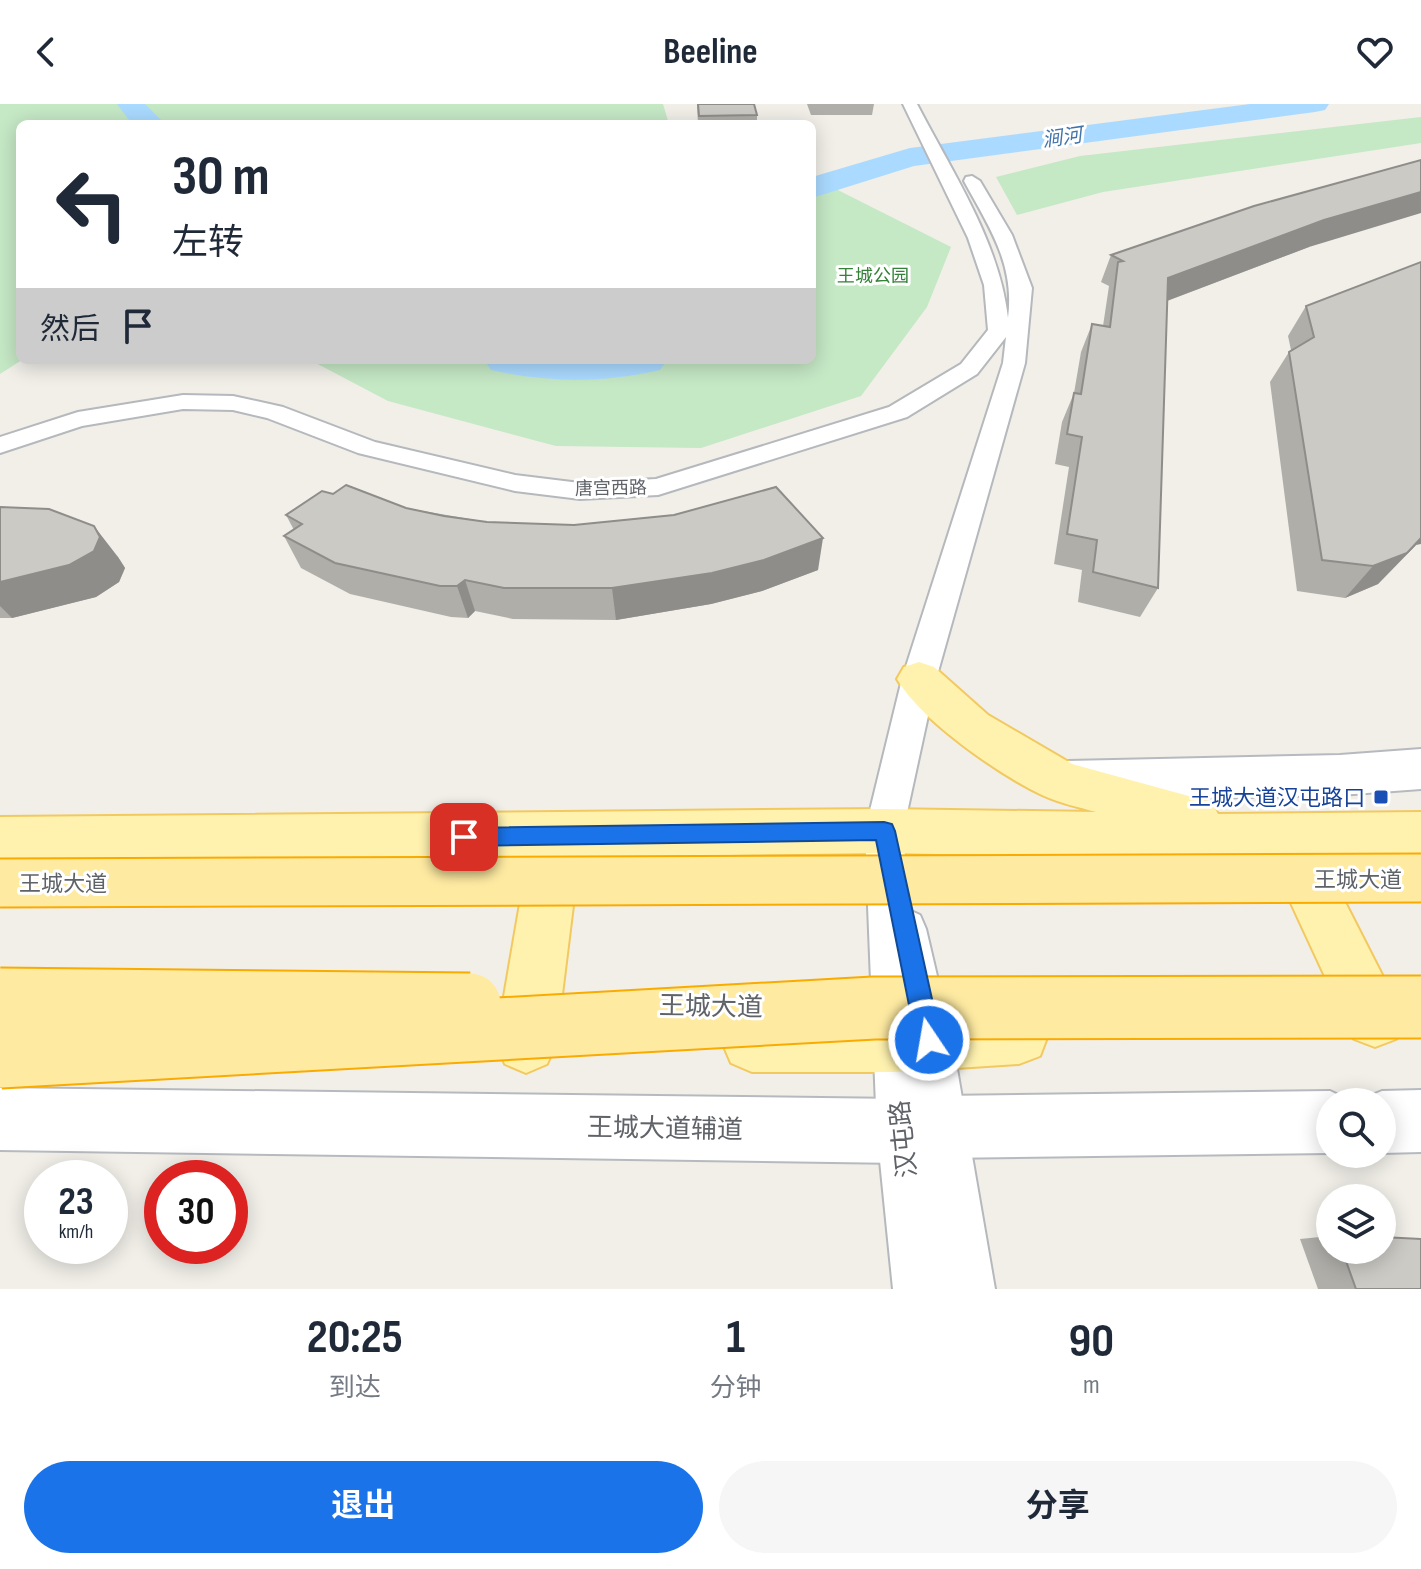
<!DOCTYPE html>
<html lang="zh">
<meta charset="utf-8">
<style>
body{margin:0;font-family:"Sofia Sans Condensed","Noto Sans SC",sans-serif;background:#f6f6f7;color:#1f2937;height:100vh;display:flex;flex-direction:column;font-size:30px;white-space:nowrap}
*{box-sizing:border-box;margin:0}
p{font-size:26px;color:#747a83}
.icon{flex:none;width:44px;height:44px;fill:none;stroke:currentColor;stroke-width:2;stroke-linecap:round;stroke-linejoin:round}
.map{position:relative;height:1185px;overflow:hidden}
.side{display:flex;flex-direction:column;background:#fff;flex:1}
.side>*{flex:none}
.hud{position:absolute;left:16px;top:16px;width:800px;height:244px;border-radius:12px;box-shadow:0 4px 20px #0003;background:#fff;color:#1f2937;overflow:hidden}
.buttons{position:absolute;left:1316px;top:984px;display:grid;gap:16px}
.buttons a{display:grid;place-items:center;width:80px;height:80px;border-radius:50%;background:#fff;box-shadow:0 4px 20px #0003;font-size:40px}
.speed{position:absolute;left:24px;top:1056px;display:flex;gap:16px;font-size:40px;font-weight:700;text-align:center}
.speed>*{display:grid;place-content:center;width:104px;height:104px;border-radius:50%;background:#fff;box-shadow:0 4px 20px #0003;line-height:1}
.speed small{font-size:20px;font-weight:400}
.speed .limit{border:12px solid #d22;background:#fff;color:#111}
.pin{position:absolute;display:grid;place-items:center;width:68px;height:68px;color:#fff;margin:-34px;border-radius:16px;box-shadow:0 4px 12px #0006}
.me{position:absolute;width:88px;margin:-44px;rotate:348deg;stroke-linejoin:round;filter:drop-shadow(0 0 6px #0008)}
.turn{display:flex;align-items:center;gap:28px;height:168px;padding:0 24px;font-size:36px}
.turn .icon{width:104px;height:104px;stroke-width:2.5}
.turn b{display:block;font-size:56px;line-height:68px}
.then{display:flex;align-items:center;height:76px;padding:0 24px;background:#0003;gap:16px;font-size:30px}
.eta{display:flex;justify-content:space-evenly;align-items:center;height:136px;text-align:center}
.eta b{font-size:48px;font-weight:700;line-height:56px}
.action{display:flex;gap:16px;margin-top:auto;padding:16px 24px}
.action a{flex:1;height:92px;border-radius:48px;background:#1a73e8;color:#fff;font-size:32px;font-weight:700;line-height:92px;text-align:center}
.action a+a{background:#f6f6f7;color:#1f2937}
header{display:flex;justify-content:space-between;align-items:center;height:104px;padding:0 24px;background:#fff;font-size:36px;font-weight:700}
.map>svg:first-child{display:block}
.green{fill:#c5e8c5}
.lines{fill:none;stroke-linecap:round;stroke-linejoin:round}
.river{fill:#aadaff;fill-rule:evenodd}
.minor-casing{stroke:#b5b8bc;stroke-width:4}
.secondary-casing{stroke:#b6babf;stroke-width:4}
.primary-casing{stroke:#f2c960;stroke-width:4}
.minor{fill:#fff;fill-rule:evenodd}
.secondary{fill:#fff;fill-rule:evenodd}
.primary{fill:#fff2af;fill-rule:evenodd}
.trunk-bridge-far1-casing{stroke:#f9ab00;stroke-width:51;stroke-linecap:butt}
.trunk-bridge-casing{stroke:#f9ab00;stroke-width:65;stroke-linecap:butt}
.trunk-bridge-far1{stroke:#feeaa1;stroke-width:47}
.trunk-bridge{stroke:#feeaa1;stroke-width:61}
.wall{fill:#afaea9}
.shaded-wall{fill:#8f8d8a}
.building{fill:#cccac5;stroke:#8f8d8a;stroke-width:2}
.route{fill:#1a73e8;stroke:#114b97;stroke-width:2}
.transit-dot{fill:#1a4fb4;stroke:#fff;stroke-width:3}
.labels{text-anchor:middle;stroke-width:6;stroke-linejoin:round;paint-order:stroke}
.far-park-label{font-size:18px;fill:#348238;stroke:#fff}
.far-street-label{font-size:18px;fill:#5f6368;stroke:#fff}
.far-water-label{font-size:20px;font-style:italic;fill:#4174aa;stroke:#fff}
.transit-label{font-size:22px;fill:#164399;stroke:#fff;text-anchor:end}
.street-label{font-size:22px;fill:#5f6368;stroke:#fff}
.near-street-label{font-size:26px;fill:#5f6368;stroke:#fff}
</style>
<header><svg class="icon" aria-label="back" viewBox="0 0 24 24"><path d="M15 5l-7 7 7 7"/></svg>Beeline<svg class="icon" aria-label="heart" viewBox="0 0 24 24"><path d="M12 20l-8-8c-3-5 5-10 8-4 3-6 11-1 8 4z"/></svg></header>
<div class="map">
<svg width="1421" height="1185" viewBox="0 0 1421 1185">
<rect width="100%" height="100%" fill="#f1efe8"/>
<g class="green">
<polygon points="0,0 663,0 669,20 20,20 22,256 0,270"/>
<polygon points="1421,13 1421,39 1103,88 1017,111 996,73 1080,52"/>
<polygon points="812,73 951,143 927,203 861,292 701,344 556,342 388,297 310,256 812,256"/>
</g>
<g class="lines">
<g class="river">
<polygon points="117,0 145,0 165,20 132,20"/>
<polygon points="1250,0 1329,0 1325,6 1315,8 914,62 812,94 812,73 910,44"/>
<path d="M484,256H667L660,266C604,279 546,279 491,266Z"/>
</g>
<defs>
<path id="minor" d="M903,0H917C952,68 999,137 1008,214C1015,160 989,123 964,77L966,73L972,72L980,77L1012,131L1032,184L1025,259L936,575L903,727L909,806L920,811L926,825L952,936L995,1185H893L877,1027L865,727L902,575L1003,259L1006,233L977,270L907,313L658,391L580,395L515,387L358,349L267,314L233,306L183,305L82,322L0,349V333L78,308L183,291L233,292L283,303L375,338L515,371L580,379L656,375L889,303L961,260L988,226L984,181L968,134Z"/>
<g id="secondary">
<polygon points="1421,645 1421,685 1340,691 1068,697 1051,691 1044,677 1051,663 1068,657 1340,651"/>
<polygon points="0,984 901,995 941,992 1330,987 1353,998 1330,998 1330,1049 941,1054 901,1059 0,1046"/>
<polygon points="1421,986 1421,1048 1382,1049 1382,998 1360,996 1382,987"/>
</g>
<g id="primary">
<path d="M919,558L934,563L988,611L1072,660L1196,694L1213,701L1218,710L1421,708V752L1323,755L1404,914L1396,935L1375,943L1354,935L1271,756L884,749L579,753L556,939L547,960L526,969L505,960L496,939L528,753L0,759V713L884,705L1096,708C1078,703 1059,699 1042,691C1000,671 920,616 897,575L904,563Z"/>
<polygon points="1019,902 1040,910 1048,931 1040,952 1019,960 894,968 752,968 731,959 722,938 731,917 752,908 894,908"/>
</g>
</defs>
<use href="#minor" class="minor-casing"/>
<use href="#secondary" class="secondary-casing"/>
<use href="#primary" class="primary-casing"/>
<use href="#minor" class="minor"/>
<use href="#secondary" class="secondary"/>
<use href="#primary" class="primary"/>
<defs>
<polyline id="trunk-bridge-far1" points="0,779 1421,774"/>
<g id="trunk-bridge">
<polyline points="0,895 470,900"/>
<polyline points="0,953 874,904 1421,903"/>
</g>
</defs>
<use href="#trunk-bridge-far1" class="trunk-bridge-far1-casing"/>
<use href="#trunk-bridge" class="trunk-bridge-casing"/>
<use href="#trunk-bridge-far1" class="trunk-bridge-far1"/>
<use href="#trunk-bridge" class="trunk-bridge"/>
</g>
<g class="wall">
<polygon points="697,0 754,0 757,11 757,20 698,20"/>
<polygon points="807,0 874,0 872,11 811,11"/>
<polygon points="1309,143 1167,197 1158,484 1140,513 1078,498 1082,466 1054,460 1069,363 1055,360 1062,318 1074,289 1081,248 1092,220 1103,222 1109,182 1101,178 1111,151"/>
<polygon points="1306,202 1416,441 1378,480 1345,494 1297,487 1270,278 1289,248 1291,246 1288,232"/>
<polygon points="0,403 118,453 125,464 119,478 96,493 12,514 0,514"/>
<polygon points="406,404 487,418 818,466 762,487 711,500 616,516 513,515 475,507 468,514 451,513 350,490 301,464 284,432 294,426 286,411"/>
<polygon points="1330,1132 1330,1146 1382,1146 1421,1185 1318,1185 1300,1135"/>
</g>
<g class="shaded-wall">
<polygon points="1421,88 1421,109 1309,143 1156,201 1168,174 1324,116"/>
<polygon points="94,422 118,453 125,464 119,478 96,493 12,514 0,502 0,478"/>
<polygon points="823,434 818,466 762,487 711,500 616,516 612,484"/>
<polygon points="1421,434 1421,440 1416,441 1378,480 1345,494 1373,462"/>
<polygon points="465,476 475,507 468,514 457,482"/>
</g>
<g class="building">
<polygon points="698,0 754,0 757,11 699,12"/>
<polygon points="1421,56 1421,88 1324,116 1168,174 1158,484 1093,468 1097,436 1067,430 1082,333 1067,330 1074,289 1081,290 1092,220 1110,223 1118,158 1123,157 1111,151 1254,102"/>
<polygon points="1421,158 1421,434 1407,449 1373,462 1322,456 1289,248 1314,233 1306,202"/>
<polygon points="346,381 406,404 444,412 487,418 574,421 674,411 776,383 823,434 764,456 712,469 612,484 504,484 465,476 457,482 440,482 335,459 284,432 302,420 286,411 322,387 333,390"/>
<polygon points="0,403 49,405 94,422 100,433 94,447 69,461 0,478"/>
<polygon points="1382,1133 1421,1135 1421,1185 1356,1185 1342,1146 1382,1146"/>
</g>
<polygon class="route" points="884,718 892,720 895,727 941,936 937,944 929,948 920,944 916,936 876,736 464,742 456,740 453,733 456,726 464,724"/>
<rect class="transit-dot" x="1373" y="685" width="16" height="16" rx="4"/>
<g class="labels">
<g class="far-park-label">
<text x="873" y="178">王城公园</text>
</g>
<g class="far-street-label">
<text transform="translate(611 384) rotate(-1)" y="6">唐宫西路</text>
</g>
<g class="far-water-label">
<text transform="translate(1062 33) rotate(-8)" y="7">涧河</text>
</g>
<g class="transit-label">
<text x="1365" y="701">王城大道汉屯路口</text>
</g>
<g class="street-label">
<text x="1358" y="783">王城大道</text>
<text x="63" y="787">王城大道</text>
</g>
<g class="near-street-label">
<text transform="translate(711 902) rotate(1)" y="9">王城大道</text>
<text transform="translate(665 1024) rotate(1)" y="9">王城大道辅道</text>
<text transform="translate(903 1035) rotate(-96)" y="9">汉屯路</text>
</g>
</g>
</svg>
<div class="buttons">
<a><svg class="icon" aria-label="search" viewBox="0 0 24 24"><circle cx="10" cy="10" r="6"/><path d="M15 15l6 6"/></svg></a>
<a><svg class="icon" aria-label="layers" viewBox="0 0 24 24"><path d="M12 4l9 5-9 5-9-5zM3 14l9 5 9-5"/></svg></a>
</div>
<div class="speed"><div>23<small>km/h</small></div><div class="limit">30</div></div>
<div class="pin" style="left:464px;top:733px;background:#d93025"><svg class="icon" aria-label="arrive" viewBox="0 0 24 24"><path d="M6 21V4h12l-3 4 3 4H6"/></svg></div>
<svg class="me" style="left:929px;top:936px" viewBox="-20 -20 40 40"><circle r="17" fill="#1a73e8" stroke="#fff" stroke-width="3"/><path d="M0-11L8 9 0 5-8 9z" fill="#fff"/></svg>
<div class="hud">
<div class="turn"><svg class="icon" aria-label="left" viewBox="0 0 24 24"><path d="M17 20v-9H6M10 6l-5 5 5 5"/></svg><div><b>30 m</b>左转</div></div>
<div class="then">然后<svg class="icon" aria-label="arrive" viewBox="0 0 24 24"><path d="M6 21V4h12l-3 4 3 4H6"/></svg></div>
</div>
</div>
<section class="side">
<div class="eta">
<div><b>20:25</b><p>到达</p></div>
<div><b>1</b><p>分钟</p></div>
<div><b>90</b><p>m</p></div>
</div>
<div class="action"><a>退出</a><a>分享</a></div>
</section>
